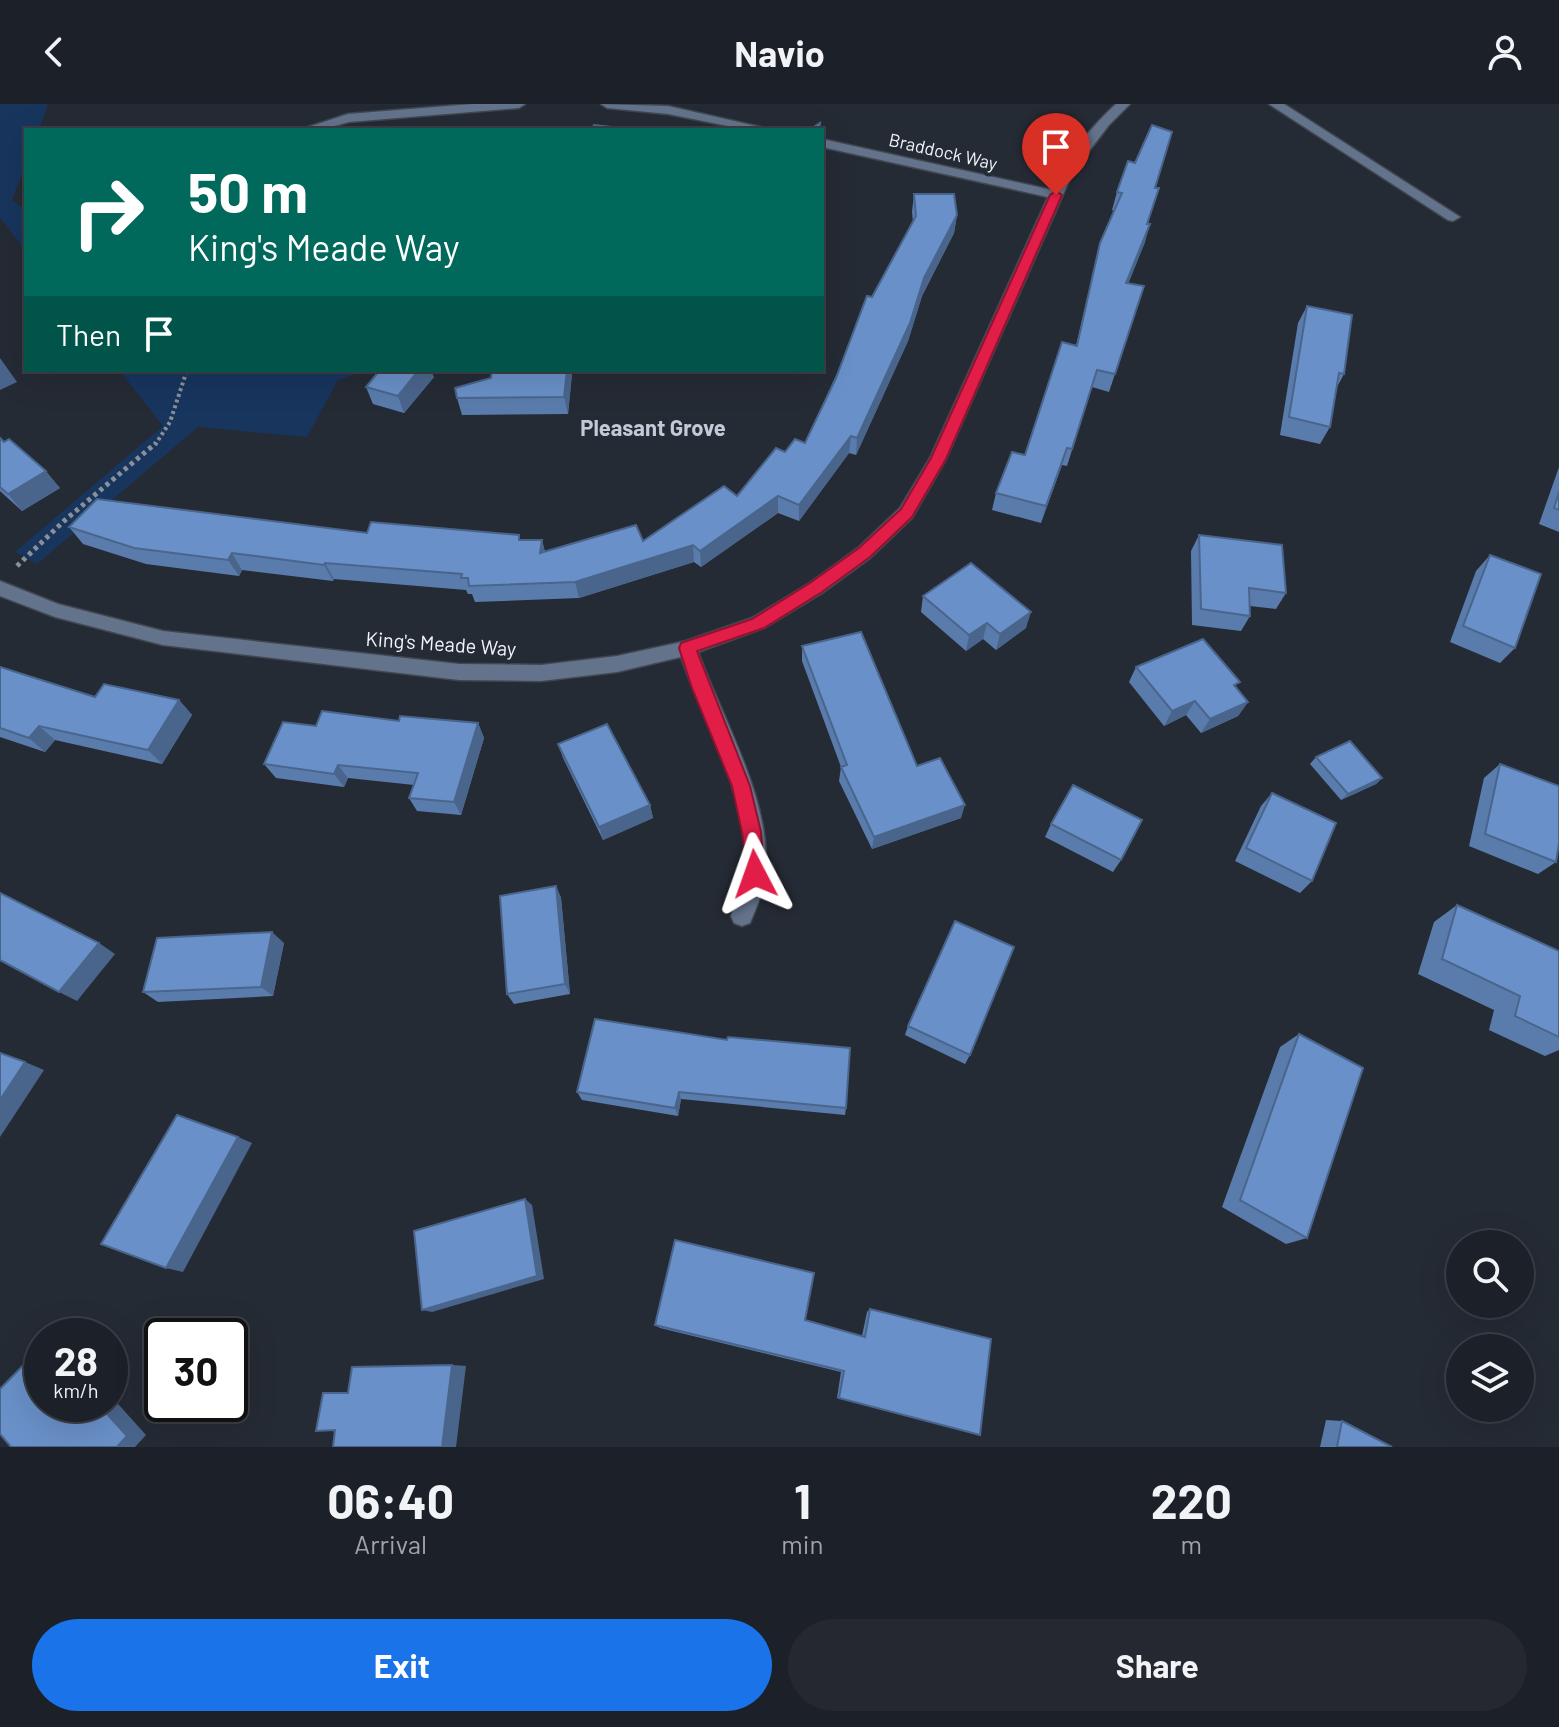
<!DOCTYPE html>
<style>
body{margin:0;font-family:Barlow,sans-serif;background:#252830;color:#f1f3f6;height:100vh;display:flex;flex-direction:column;font-size:30px;white-space:nowrap}
*{box-sizing:border-box;margin:0}
p{font-size:26px;color:#a0a3a8}
.icon{flex:none;width:44px;height:44px;fill:none;stroke:currentColor;stroke-width:2;stroke-linecap:round;stroke-linejoin:round}
.map{position:relative;height:1343px;overflow:hidden}
.drawer{display:flex;flex-direction:column;background:#1c2028;flex:1}
.drawer>*{flex:none}
.hud{position:absolute;left:24px;top:24px;width:800px;height:244px;border-radius:0px;box-shadow:0 8px 32px #0002,0 0 0 2px #3a3e45;background:#00695c;color:#fff;overflow:hidden}
.buttons{position:absolute;left:1446px;top:1126px;display:grid;gap:16px}
.buttons a{display:grid;place-items:center;width:88px;height:88px;border-radius:50%;background:#1c2028;box-shadow:0 8px 32px #0002,0 0 0 2px #3a3e45;font-size:40px}
.speed{position:absolute;left:24px;top:1214px;display:flex;gap:16px;font-size:40px;font-weight:700;text-align:center}
.speed>*{display:grid;place-content:center;width:104px;height:104px;border-radius:50%;background:#1c2028;box-shadow:0 8px 32px #0002,0 0 0 2px #3a3e45;line-height:1}
.speed small{font-size:20px;font-weight:400}
.speed .limit{border:4px solid #111;border-radius:12px;background:#fff;color:#111}
.pin{position:absolute;display:grid;place-items:center;width:68px;height:68px;color:#fff;margin:-82px -34px;border-radius:50% 50% 50% 0;rotate:-45deg;box-shadow:0 0 8px #0007}
.pin .icon{rotate:45deg}
.me{position:absolute;width:88px;margin:-44px;rotate:356deg;stroke-linejoin:round;filter:drop-shadow(0 0 6px #0008)}
.turn{display:flex;align-items:center;gap:28px;height:168px;padding:0 32px;font-size:36px}
.turn .icon{width:104px;height:104px;stroke-width:2.5}
.turn b{display:block;font-size:56px;line-height:68px}
.then{display:flex;align-items:center;height:76px;padding:0 32px;background:#0003;gap:16px;font-size:30px}
.eta{display:flex;justify-content:space-evenly;align-items:center;height:136px;text-align:center}
.eta b{font-size:48px;font-weight:700;line-height:56px}
.cta{display:flex;gap:16px;margin-top:auto;padding:16px 32px}
.cta a{flex:1;height:92px;border-radius:48px;background:#1a73e8;color:#fff;font-size:32px;font-weight:700;line-height:92px;text-align:center}
.cta a+a{background:#252830;color:#f1f3f6}
header{display:flex;justify-content:space-between;align-items:center;height:104px;padding:0 32px;background:#1c2028;font-size:36px;font-weight:700}
.map>svg:first-child{display:block}
.green{fill:#18355e}
.lines{fill:none;stroke-linecap:round;stroke-linejoin:round}
.minor-casing{stroke:#414751;stroke-width:3}
.path-far1{stroke:#8a9098;stroke-width:4;stroke-dasharray:3 3;stroke-linecap:butt}
.path{stroke:#8a9098;stroke-width:5;stroke-dasharray:4 4;stroke-linecap:butt}
.minor{fill:#63738b;fill-rule:evenodd}
.wall{fill:#5a7cac}
.shaded-wall{fill:#4a658c}
.building{fill:#6990c8;stroke:#4a658c;stroke-width:2}
.route{fill:#e11d48;stroke:#92132f;stroke-width:2}
.labels{text-anchor:middle;stroke-width:8;stroke-linejoin:round;paint-order:stroke}
.far-street-label{font-size:18px;fill:#f0f5fb;stroke:#252b35}
.street-label{font-size:20px;fill:#f0f5fb;stroke:#252b35}
.neighbourhood-label{font-size:22px;font-weight:bold;fill:#c1cad6;stroke:#252b35}
</style>
<header><svg class="icon" aria-label="back" viewBox="0 0 24 24"><path d="M15 5l-7 7 7 7"/></svg>Navio<svg class="icon" aria-label="person" viewBox="0 0 24 24"><circle cx="12" cy="8" r="4"/><path d="M4 21q1-7 8-7t8 7"/></svg></header>
<div class="map">
<svg width="1559" height="1343" viewBox="0 0 1559 1343">
<rect width="100%" height="100%" fill="#252b35"/>
<g class="green">
<polygon points="0,0 48,0 39,26 26,26 26,59 12,96 26,106 26,147 0,113"/>
<polygon points="119,266 367,266 338,276 307,333 198,323 37,460 15,448 163,322"/>
</g>
<g class="lines">
<defs>
<g id="minor">
<polygon points="472,0 525,0 519,4 349,18 320,26 299,26 348,10"/>
<polygon points="601,0 668,2 774,26 748,26 668,10 607,4"/>
<path d="M1116,0H1130L1109,21L1073,68L946,355L912,414L870,454L822,489L764,524L698,548C722,614 774,701 765,772C763,788 756,805 750,819L742,822L734,819L731,812C736,799 743,785 744,771C753,700 704,619 681,553L617,568L541,577L459,576L163,541L55,513L0,492V477L58,500L163,527L459,560L541,561L617,552L686,537L752,514L810,479L858,444L900,404L930,354L1048,93L822,43V35L1052,86C1066,54 1090,24 1116,0Z"/>
<polygon points="1269,0 1284,0 1460,113 1453,117 1448,116"/>
</g>
</defs>
<use href="#minor" class="minor-casing"/>
<polyline class="path-far1" points="155,341 170,318 187,266"/>
<polyline class="path" points="17,462 64,417 156,339"/>
<use href="#minor" class="minor"/>
</g>
<g class="wall">
<polygon points="1135,59 1155,84 1145,138 1128,180 1144,182 1109,288 1092,283 1067,362 1062,361 1041,419 992,406 996,389 1025,351 1076,242 1100,139 1114,107 1112,106 1117,88"/>
<polygon points="914,90 957,111 954,129 922,192 908,237 856,351 849,349 799,417 778,409 701,463 694,458 579,494 475,498 472,490 468,490 466,486 334,475 333,477 242,466 239,472 146,460 83,440 69,423 367,429 521,436 542,436 545,448 643,437 737,392 785,348 805,339 872,193 913,118 912,108"/>
<polygon points="1307,202 1344,270 1336,285 1330,323 1320,340 1280,331 1298,219"/>
<polygon points="492,266 571,266 572,270 568,310 462,311 457,294 491,274"/>
<polygon points="434,273 404,309 373,300 366,283"/>
<polygon points="0,333 4,338 60,384 22,407 0,387"/>
<polygon points="1559,363 1559,428 1539,420"/>
<polygon points="1199,431 1286,489 1276,505 1250,502 1250,512 1241,527 1192,521 1191,447"/>
<polygon points="1490,451 1515,544 1500,559 1450,538 1476,467"/>
<polygon points="923,492 1026,524 996,546 983,535 966,547 921,508"/>
<polygon points="802,542 917,662 961,714 872,745 839,677 841,663 802,557"/>
<polygon points="0,563 95,593 179,596 192,611 162,660 55,636 45,648 0,633"/>
<polygon points="1136,563 1236,584 1248,598 1238,612 1201,629 1186,611 1164,622 1129,578"/>
<polygon points="399,617 478,619 484,634 461,711 417,707 409,694 414,681 348,674 344,683 276,674 264,660 316,622"/>
<polygon points="558,640 650,701 653,714 603,736 563,654"/>
<polygon points="1316,653 1382,674 1376,680 1341,696 1310,660"/>
<polygon points="1500,660 1556,758 1538,770 1469,742 1484,674"/>
<polygon points="1272,689 1312,777 1300,789 1235,757 1261,702"/>
<polygon points="1051,720 1121,756 1113,768 1045,733"/>
<polygon points="556,782 561,794 570,890 514,900 507,890"/>
<polygon points="1457,801 1559,847 1559,946 1545,952 1489,926 1494,906 1418,870 1434,818"/>
<polygon points="284,839 273,892 158,898 143,888"/>
<polygon points="595,915 846,1004 845,1011 681,995 678,1012 582,996 577,988"/>
<polygon points="908,922 970,951 965,960 905,931"/>
<polygon points="1299,930 1307,1134 1286,1140 1222,1103 1280,943"/>
<polygon points="870,1205 971,1329 837,1294 841,1268 660,1224 655,1221 805,1216 862,1232 867,1208"/>
<polygon points="1326,1316 1342,1317 1392,1343 1320,1343"/>
</g>
<g class="shaded-wall">
<polygon points="957,111 954,129 922,192 908,237 856,351 857,334 924,174"/>
<polygon points="1150,120 1145,138 1121,197 1126,179"/>
<polygon points="0,254 17,278 0,286"/>
<polygon points="419,266 431,266 434,273 404,309 398,292"/>
<polygon points="567,266 571,266 572,270 568,310 564,293"/>
<polygon points="851,332 849,349 799,417 799,401"/>
<polygon points="1067,344 1062,361 1041,419 1046,402"/>
<polygon points="46,367 60,384 22,407 8,390"/>
<polygon points="778,392 778,409 701,463 700,447"/>
<polygon points="542,436 546,452 540,449"/>
<polygon points="693,441 694,458 579,494 575,478"/>
<polygon points="232,449 242,466 239,472 228,456"/>
<polygon points="325,459 334,475 333,477 324,461"/>
<polygon points="1031,508 1026,524 996,546 1000,530"/>
<polygon points="987,519 983,535 966,547 969,531"/>
<polygon points="179,596 192,611 162,660 148,646"/>
<polygon points="1195,597 1186,611 1164,622 1172,607"/>
<polygon points="1248,598 1238,612 1201,629 1210,615"/>
<polygon points="478,619 484,634 461,711 454,698"/>
<polygon points="39,622 55,636 45,648 29,634"/>
<polygon points="338,661 348,674 344,683 334,670"/>
<polygon points="1382,674 1376,680 1341,696 1348,690"/>
<polygon points="650,701 653,714 603,736 599,723"/>
<polygon points="965,701 961,714 872,745 874,733"/>
<polygon points="556,782 561,794 570,890 565,880"/>
<polygon points="272,828 284,839 273,892 261,883"/>
<polygon points="99,839 115,850 77,897 59,888"/>
<polygon points="25,958 44,966 0,1033 0,996"/>
<polygon points="679,988 681,995 678,1012 675,1004"/>
<polygon points="238,1033 252,1039 183,1168 166,1164"/>
<polygon points="525,1095 532,1101 544,1175 432,1208 422,1206"/>
<polygon points="452,1261 466,1262 456,1343 442,1343"/>
<polygon points="110,1291 146,1331 135,1343 117,1343 98,1300 110,1300"/>
</g>
<g class="building">
<polygon points="820,19 819,26 809,26"/>
<polygon points="594,21 628,25 628,26 591,26"/>
<polygon points="1152,21 1172,28 1155,84 1159,84 1147,120 1150,120 1126,179 1144,182 1115,270 1097,266 1072,345 1067,344 1046,402 996,389 1012,348 1025,351 1062,238 1077,242 1100,139 1122,89 1117,88 1128,57 1135,59"/>
<polygon points="914,90 954,90 957,111 924,174 910,219 857,334 851,332 799,401 778,392 700,447 693,441 575,478 469,482 468,474 461,474 462,470 325,459 324,461 232,449 228,456 134,444 69,423 97,395 367,429 371,418 519,431 519,436 542,436 540,449 636,421 643,437 724,382 737,392 776,344 785,348 795,335 805,339 836,274 867,192 872,193 916,112"/>
<polygon points="1307,202 1352,211 1344,270 1339,269 1330,323 1289,313"/>
<polygon points="380,266 419,266 398,292 366,283"/>
<polygon points="492,266 567,266 564,293 457,294 455,284 491,274"/>
<polygon points="0,334 4,338 9,335 46,367 8,390 0,383"/>
<polygon points="1559,388 1559,406 1554,404"/>
<polygon points="1199,431 1282,441 1286,489 1249,484 1250,512 1201,505"/>
<polygon points="1490,451 1541,470 1515,544 1463,522"/>
<polygon points="971,459 1031,508 1000,530 987,519 969,531 923,492"/>
<polygon points="861,528 917,662 940,654 965,701 874,733 841,663 847,661 802,542"/>
<polygon points="1203,535 1240,578 1234,581 1248,598 1210,615 1195,597 1172,607 1136,563"/>
<polygon points="0,563 95,593 104,580 179,596 148,646 39,622 29,634 0,624"/>
<polygon points="322,607 399,617 400,612 478,619 454,698 409,694 418,669 338,661 334,670 264,660 283,618 316,622"/>
<polygon points="607,620 650,701 599,723 558,640"/>
<polygon points="1350,637 1382,674 1348,690 1316,653"/>
<polygon points="1500,660 1559,682 1559,739 1556,758 1485,730"/>
<polygon points="1073,681 1142,716 1121,756 1051,720"/>
<polygon points="1272,689 1336,719 1312,777 1246,744"/>
<polygon points="556,782 565,880 507,890 500,792"/>
<polygon points="0,789 99,839 59,888 0,856"/>
<polygon points="1457,801 1559,847 1559,933 1515,912 1520,892 1442,855"/>
<polygon points="955,817 1014,843 970,951 908,922"/>
<polygon points="272,828 261,883 143,888 157,834"/>
<polygon points="595,915 727,936 728,933 850,944 846,1004 679,988 675,1004 577,988"/>
<polygon points="1299,930 1363,964 1307,1134 1240,1096"/>
<polygon points="0,949 25,958 0,996"/>
<polygon points="177,1011 238,1033 166,1164 101,1140"/>
<polygon points="525,1095 537,1172 422,1206 414,1127"/>
<polygon points="675,1136 814,1169 805,1216 865,1233 870,1205 991,1235 980,1331 839,1294 844,1267 655,1221"/>
<polygon points="42,1242 42,1300 98,1300 127,1332 117,1343 11,1343 0,1330 0,1285"/>
<polygon points="452,1261 442,1343 333,1343 335,1326 316,1327 323,1289 348,1289 352,1263"/>
<polygon points="1342,1317 1392,1343 1337,1343"/>
</g>
<polygon class="route" points="1056,87 1062,91 946,355 912,413 870,453 822,488 764,524 697,547 750,682 761,728 764,770 762,777 755,779 748,777 742,728 732,682 692,584 679,544 681,539 752,515 810,479 859,444 901,405 931,354 1050,91"/>
<g class="labels">
<g class="far-street-label">
<text transform="translate(943 48) rotate(13)" y="6">Braddock Way</text>
</g>
<g class="street-label">
<text transform="translate(441 540) rotate(4)" y="7">King's Meade Way</text>
</g>
<g class="neighbourhood-label">
<text x="653" y="332">Pleasant Grove</text>
</g>
</g>
</svg>
<div class="buttons">
<a><svg class="icon" aria-label="search" viewBox="0 0 24 24"><circle cx="10" cy="10" r="6"/><path d="M15 15l6 6"/></svg></a>
<a><svg class="icon" aria-label="layers" viewBox="0 0 24 24"><path d="M12 4l9 5-9 5-9-5zM3 14l9 5 9-5"/></svg></a>
</div>
<div class="speed"><div>28<small>km/h</small></div><div class="limit">30</div></div>
<div class="pin" style="left:1056px;top:91px;background:#d93025"><svg class="icon" aria-label="arrive" viewBox="0 0 24 24"><path d="M6 21V4h12l-3 4 3 4H6"/></svg></div>
<svg class="me" style="left:755px;top:770px" viewBox="-20 -20 40 40"><path d="M0-17L14 15 0 8-14 15z" fill="#e11d48" stroke="#fff" stroke-width="4"/></svg>
<div class="hud">
<div class="turn"><svg class="icon" aria-label="right" viewBox="0 0 24 24"><path d="M7 20v-9h11M14 6l5 5-5 5"/></svg><div><b>50 m</b>King's Meade Way</div></div>
<div class="then">Then<svg class="icon" aria-label="arrive" viewBox="0 0 24 24"><path d="M6 21V4h12l-3 4 3 4H6"/></svg></div>
</div>
</div>
<section class="drawer">
<div class="eta">
<div><b>06:40</b><p>Arrival</p></div>
<div><b>1</b><p>min</p></div>
<div><b>220</b><p>m</p></div>
</div>
<div class="cta"><a>Exit</a><a>Share</a></div>
</section>
